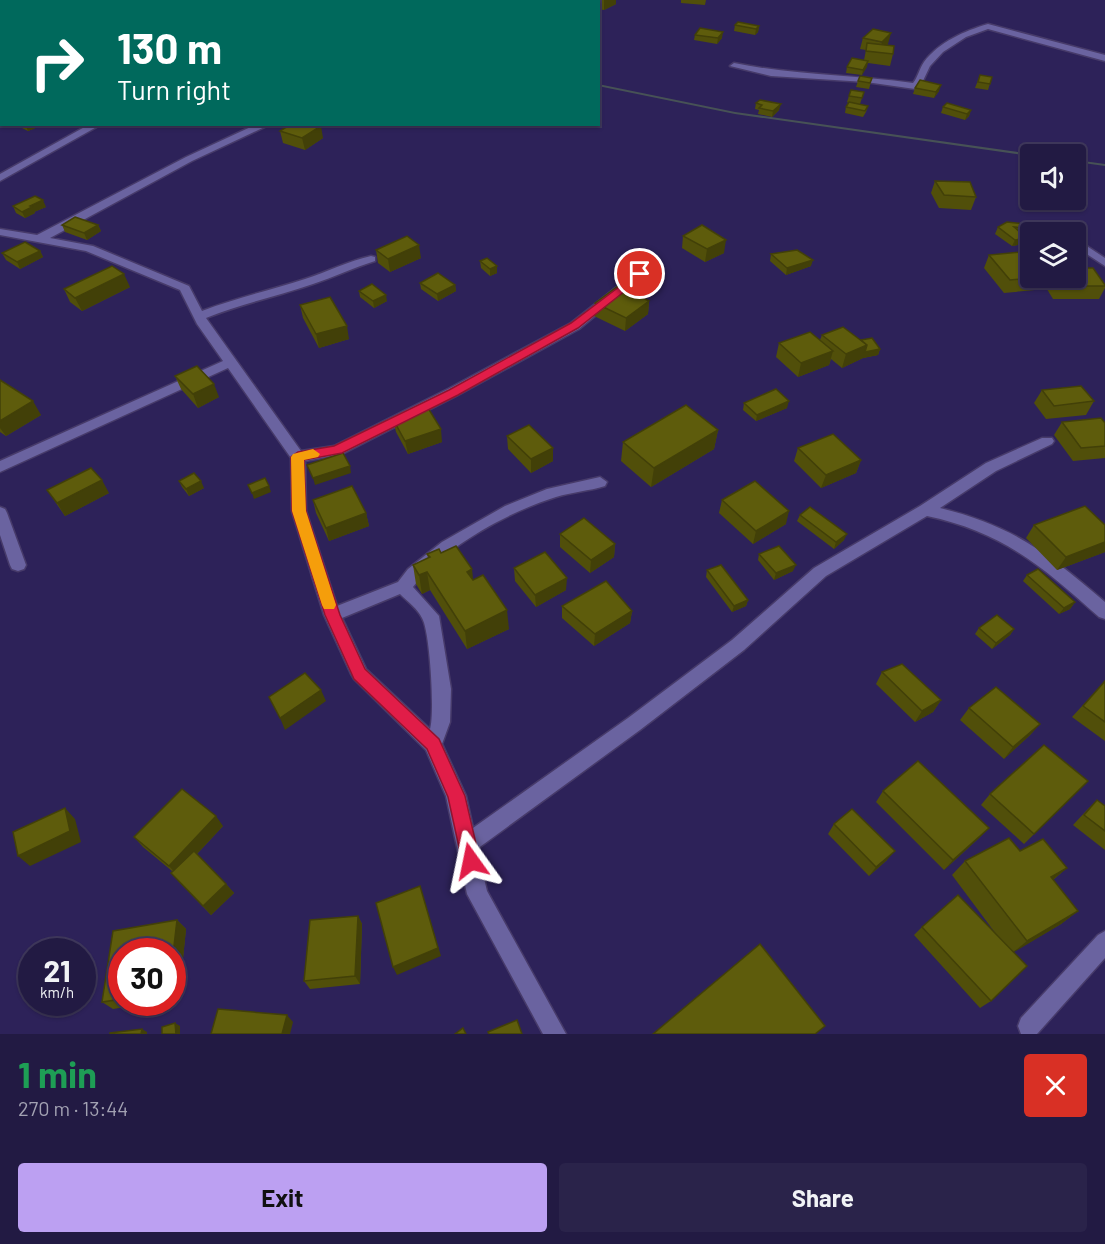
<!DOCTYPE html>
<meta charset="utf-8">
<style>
body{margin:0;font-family:Barlow,sans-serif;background:#2a234a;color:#f1f3f6;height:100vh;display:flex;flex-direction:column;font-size:22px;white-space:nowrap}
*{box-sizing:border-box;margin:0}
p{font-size:20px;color:#a2a1b2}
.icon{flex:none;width:33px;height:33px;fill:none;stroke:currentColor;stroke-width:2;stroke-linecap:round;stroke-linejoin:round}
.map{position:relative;height:1034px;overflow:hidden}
.side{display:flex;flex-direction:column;background:#221a43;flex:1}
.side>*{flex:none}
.banner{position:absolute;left:0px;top:0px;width:600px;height:126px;box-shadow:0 2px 4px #0004,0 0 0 2px #3f385c;background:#00695c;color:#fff;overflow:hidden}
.tools{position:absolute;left:1020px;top:144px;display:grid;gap:12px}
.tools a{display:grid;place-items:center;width:66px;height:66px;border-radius:6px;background:#221a43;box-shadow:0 2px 4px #0004,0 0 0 2px #3f385c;font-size:30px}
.speed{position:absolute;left:18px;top:938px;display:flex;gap:12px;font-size:30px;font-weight:700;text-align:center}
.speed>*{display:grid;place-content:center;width:78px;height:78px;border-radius:50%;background:#221a43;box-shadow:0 2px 4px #0004,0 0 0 2px #3f385c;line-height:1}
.speed small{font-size:15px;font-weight:400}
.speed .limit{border:9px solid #d22;background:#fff;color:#111}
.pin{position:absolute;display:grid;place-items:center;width:51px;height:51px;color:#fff;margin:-26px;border:3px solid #fff;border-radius:50%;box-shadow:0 2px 6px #0007}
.me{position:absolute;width:66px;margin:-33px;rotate:348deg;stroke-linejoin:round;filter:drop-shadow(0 0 4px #0008)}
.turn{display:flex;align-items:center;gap:21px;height:126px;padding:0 18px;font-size:27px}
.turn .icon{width:78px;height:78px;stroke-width:2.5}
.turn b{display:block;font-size:42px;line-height:51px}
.round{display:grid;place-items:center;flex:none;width:63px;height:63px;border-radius:6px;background:#2a234a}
.overview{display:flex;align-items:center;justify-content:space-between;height:102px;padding:0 18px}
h1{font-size:36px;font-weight:700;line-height:45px;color:#1e9e55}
.cta{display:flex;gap:12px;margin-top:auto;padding:12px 18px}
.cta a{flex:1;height:69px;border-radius:6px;background:#bca0f2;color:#111;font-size:24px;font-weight:700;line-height:69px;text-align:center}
.cta a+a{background:#2a234a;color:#f1f3f6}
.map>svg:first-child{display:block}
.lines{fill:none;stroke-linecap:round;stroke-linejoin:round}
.stream{fill:#475256;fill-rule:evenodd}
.minor-casing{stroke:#473b6a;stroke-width:3}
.minor{fill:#6a63a0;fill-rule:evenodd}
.wall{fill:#514f0a}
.shaded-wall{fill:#424008}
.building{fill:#5e5c0c;stroke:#424008;stroke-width:1.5}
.route{fill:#e11d48;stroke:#92132f;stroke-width:1.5}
.slow{fill:#f59e0b}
</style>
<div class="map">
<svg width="1105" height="1034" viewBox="0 0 1105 1034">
<rect width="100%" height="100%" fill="#2d2259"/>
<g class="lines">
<g class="stream">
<polygon points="319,0 324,0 326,2 321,2"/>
<polygon points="598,84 735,112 1032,154 1030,154 1030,156 735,114 598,86"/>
<polygon points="1076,160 1105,164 1105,166 1076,162"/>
</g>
<defs>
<g id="minor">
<polygon points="80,0 91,0 79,2"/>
<rect x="0" y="23" width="2" height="4"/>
<path d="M988,24L1105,55V61L988,29L966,37L943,52L930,66L921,85L915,89L866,82L771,76L730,66L734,63C793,75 853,75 913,83C918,77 919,69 924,62C939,42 964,31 988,24Z"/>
<polygon points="90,124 102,124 0,181 0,174"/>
<path d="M257,124L269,125L192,161L50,238L93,246L189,286L202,311C236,298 271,290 305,279C327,272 348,261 371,256L375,257V261C353,268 334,277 313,284C278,296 241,304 206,318L301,451L334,446L448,389L571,323L636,272H644L646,274L579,329L458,395L342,454L305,461L306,511L337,606L398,582L408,569L442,542L505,506L547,489L600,477L607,482L605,486C589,491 572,492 556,497C508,512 444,547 413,587L439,616L451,689L450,722L442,744L466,796L473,828L628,718L732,640L814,568L920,506L986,463L1042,438H1052L1054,441L1052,444L996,471L940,508C1014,526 1049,554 1105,602V619L1099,617C1043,567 1003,532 927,516L826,576L744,650L640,730L477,849L487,891L566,1034H543L467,894L446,796L426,750L354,679L351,674L324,615L292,511L291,458L228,368L0,472V461L223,361L197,324L180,290L86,251L0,235V229L37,235L186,157ZM400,594C407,601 418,609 422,618C430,631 435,713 430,729L366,669L342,618Z"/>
<polygon points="1076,239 1105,258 1105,266 1076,247"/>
<polygon points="0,507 5,509 7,513 26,565 24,569 18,571 12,569 10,565 0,535"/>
<polygon points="1105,931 1105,958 1037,1034 1021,1034 1018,1026 1021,1018 1098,935"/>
</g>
</defs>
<use href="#minor" class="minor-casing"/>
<use href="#minor" class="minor"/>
</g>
<g class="wall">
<polygon points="584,0 616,0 616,4 604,10 598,9 598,2 584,2"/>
<polygon points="681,0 706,0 705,5 681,3"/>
<polygon points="735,25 759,26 758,32 755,35 734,31"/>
<polygon points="695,35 722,38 717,44 694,40"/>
<polygon points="863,38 888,44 887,45 893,54 890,66 868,63 862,75 846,73 847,67 864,60 866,50 860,49"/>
<polygon points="980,75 992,77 988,90 975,88"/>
<polygon points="872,78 869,89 856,87 858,81"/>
<polygon points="915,88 939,91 934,98 913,94"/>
<polygon points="864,92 860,104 868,106 866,112 863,117 845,113 846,107 849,103 847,102 849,96"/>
<polygon points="756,103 779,110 772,117 758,114 759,110 755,109"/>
<polygon points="943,107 971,110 969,116 965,120 941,113"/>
<polygon points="14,124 45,124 28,131"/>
<polygon points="280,131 323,138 305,150 283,143"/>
<polygon points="935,181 976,197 971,210 939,208 931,193"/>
<polygon points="13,206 46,207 34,212 35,213 25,218 16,213"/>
<polygon points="1007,222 1026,228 1023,235 1024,244 1012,246 995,234 998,227"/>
<polygon points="62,225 98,225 101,231 87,240 65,232"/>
<polygon points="683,236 724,253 705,262 682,248"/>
<polygon points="376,250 421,258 390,272 378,263"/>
<polygon points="40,251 43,257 20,269 6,260 2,253"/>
<polygon points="771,254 811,266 786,275 770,261"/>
<polygon points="989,255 1030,278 1041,278 1035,290 1004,293 984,268"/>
<polygon points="480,261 497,273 490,276 481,268"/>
<polygon points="1043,278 1076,278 1105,285 1105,288 1099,299 1053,299 1042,281"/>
<polygon points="420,283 455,285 456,291 438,301 421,289"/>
<polygon points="130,287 82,311 70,302 64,289"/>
<polygon points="359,291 387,301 374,308 360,297"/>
<polygon points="649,301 648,314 625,331 594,316 595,303"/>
<polygon points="300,305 349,339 319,348 303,318"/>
<polygon points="822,335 861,340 880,349 878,355 863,358 842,368 831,359 829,365 798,377 776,357 779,343 820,340"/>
<polygon points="175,376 219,397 198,408 181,389"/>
<polygon points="0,380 41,415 6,436 0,432"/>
<polygon points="1042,390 1094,401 1086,415 1046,419 1034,403"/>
<polygon points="744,403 787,408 756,421 743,410"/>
<polygon points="393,419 442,442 408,454 396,432"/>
<polygon points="1062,422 1105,423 1105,458 1073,461 1054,435"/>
<polygon points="718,430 714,449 651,487 621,461 623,442"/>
<polygon points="507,436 553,448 553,461 531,473 508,449"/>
<polygon points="798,448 861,460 856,473 821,488 794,461"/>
<polygon points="179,481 204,488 189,496 182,487"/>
<polygon points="47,490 109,493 65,516"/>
<polygon points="313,500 366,513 369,526 329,541 316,513"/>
<polygon points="722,500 786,524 753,544 719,513"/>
<polygon points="800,515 844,540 834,549 797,521"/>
<polygon points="1034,525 1105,525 1105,552 1057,570 1026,538"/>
<polygon points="560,534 615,544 614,557 590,573 560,547"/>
<polygon points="441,553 474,580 509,629 467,649 430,590 422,594 416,584 413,565 428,558 427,554"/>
<polygon points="759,554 793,571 774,580 758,560"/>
<polygon points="514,568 566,590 536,607 515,581"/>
<polygon points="707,570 748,600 746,606 732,612 706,577"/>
<polygon points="1027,575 1075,602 1070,609 1059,614 1023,581"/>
<polygon points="562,606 632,611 630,623 594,646 562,618"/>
<polygon points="979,628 1014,629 1010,635 992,649 975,634"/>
<polygon points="882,672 941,700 933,712 915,722 876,684"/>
<polygon points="1105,681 1105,741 1072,717"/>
<polygon points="969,708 1040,724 1030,735 1004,759 960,720"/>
<polygon points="1088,781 1024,844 981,805 990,794"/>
<polygon points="883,791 989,828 979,838 944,870 876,802"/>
<polygon points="1097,800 1105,806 1105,850 1073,825 1086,811"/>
<polygon points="834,824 887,860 869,876 828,834"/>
<polygon points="223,826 197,854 226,884 234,893 211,915 179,882 172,871 143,847 134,837"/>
<polygon points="1020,851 1067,868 1053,880 1078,911 1061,924 1013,952 991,1001 980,1008 914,935 922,927 996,934 952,875 965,861"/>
<polygon points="358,916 362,924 360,984 310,989 304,981"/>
<polygon points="177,920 186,929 179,998 172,999 172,951 122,951 122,1002 156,1002 113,1009 102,1002 113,931"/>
</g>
<g class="shaded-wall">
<rect x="102" y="0" width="9" height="2"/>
<polygon points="604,0 616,0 616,4 604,10"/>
<polygon points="0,5 2,5 2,18 0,19"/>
<polygon points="759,26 758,32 755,35 756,29"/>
<polygon points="723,32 722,38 717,44 718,38"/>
<polygon points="891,33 888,44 879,53 882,42"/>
<polygon points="868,61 867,67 862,75 863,70"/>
<rect x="0" y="64" width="2" height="13"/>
<polygon points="941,85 939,91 934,98 936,92"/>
<polygon points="781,104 779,110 772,117 773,111"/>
<polygon points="971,110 969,116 965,120 967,114"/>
<polygon points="25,124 45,124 28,131"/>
<polygon points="321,126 323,138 305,150 302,138"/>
<polygon points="43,200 46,207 34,212 35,213 25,218 22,212 30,206"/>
<polygon points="98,225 101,231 87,240 84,233"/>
<polygon points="1027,238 1024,244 1012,246 1015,240"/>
<polygon points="726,240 724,253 705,262 707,249"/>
<polygon points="419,245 421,258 390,272 388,259"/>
<polygon points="40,251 43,257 20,269 17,262"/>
<polygon points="813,260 811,266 786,275 787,268"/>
<polygon points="497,266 497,273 490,276 490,269"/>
<polygon points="124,274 130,287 82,311 75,298"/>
<polygon points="455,285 456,291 438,301 437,294"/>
<polygon points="386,295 387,301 374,308 373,301"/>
<polygon points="649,301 648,314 625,331 626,318"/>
<polygon points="347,326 349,339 319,348 316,334"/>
<polygon points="867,345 880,349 878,355 863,358 842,368 846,354"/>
<polygon points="833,351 829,365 798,377 801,363"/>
<polygon points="214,384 219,397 198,408 193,394"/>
<polygon points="33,401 41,415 6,436 0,428 0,421"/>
<polygon points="789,401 787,408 756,421 757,415"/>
<polygon points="441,429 442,442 408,454 405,441"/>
<polygon points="718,430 714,449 651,487 654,468"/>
<polygon points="553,448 553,461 531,473 531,459"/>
<polygon points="861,460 856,473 821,488 826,475"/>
<polygon points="350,466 351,473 315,485 313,478"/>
<polygon points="102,480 109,493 65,516 57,503"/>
<polygon points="201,481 204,488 189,496 186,489"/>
<polygon points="269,486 271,492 254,499 252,493"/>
<polygon points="789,511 786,524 753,544 756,531"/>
<polygon points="366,513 369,526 329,541 326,528"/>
<polygon points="847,534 844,540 834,549 836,542"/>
<polygon points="1105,542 1105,552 1057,570 1066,557"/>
<polygon points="615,544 614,557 590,573 591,560"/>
<polygon points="796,565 793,571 774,580 776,573"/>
<polygon points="472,569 474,588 467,572"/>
<polygon points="427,572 430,590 422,594 419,575"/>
<polygon points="567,578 566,590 536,607 535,595"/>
<polygon points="748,600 746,606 732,612 734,606"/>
<polygon points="1075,602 1070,609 1059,614 1064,608"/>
<polygon points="507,610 509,629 467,649 465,631"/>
<polygon points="632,611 630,623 594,646 595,634"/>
<polygon points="1014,629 1010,635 992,649 996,643"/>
<polygon points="321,690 326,701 285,730 280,718"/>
<polygon points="941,700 933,712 915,722 922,711"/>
<polygon points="1040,724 1030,735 1004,759 1013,747"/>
<polygon points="65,808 75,819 81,842 30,866 18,856"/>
<polygon points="216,816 223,826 177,875 169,866"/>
<polygon points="989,828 979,838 944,870 953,860"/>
<polygon points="895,851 887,860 869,876 876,867"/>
<polygon points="1067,868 1050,882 1051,877"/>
<polygon points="226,884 234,893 211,915 203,906"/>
<polygon points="420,886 441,956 397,975 393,967"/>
<polygon points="1078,911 1061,924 1011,954 1027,941"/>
<polygon points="358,916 362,924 360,984 355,976"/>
<polygon points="177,920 186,929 179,998 172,993 172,963"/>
<polygon points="287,1015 293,1022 290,1034 282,1034"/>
<polygon points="175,1023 180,1026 180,1034 176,1034"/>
<polygon points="142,1029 147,1032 147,1034 141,1034"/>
</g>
<g class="building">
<polygon points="0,0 11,0 8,2 2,2 2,5 0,5"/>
<polygon points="738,22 759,26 756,29 735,25"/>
<polygon points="700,28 723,32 718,38 695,35"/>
<polygon points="873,29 891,33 882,42 863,38"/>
<polygon points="0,30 2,30 2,46 0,47"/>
<polygon points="867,43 894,46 893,54 866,51"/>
<rect x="0" y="54" width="2" height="10"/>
<polygon points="852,58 868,61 863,70 847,67"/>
<polygon points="980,75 992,77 990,84 978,82"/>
<polygon points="860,76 872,78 870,83 858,81"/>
<polygon points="920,80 941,85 936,92 915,88"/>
<polygon points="851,90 864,92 862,98 849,96"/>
<polygon points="760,100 781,104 773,111 759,108 762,105 756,103"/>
<polygon points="849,102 868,106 865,111 846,107"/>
<polygon points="947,103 971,110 967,114 943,107"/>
<polygon points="291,124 316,124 321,126 302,138 280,131"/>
<polygon points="935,181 970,182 976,197 944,195"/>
<polygon points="35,196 43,200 30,206 32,207 22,212 13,206"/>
<polygon points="75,217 98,225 84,233 62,225"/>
<polygon points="1007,222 1025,224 1026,228 1014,227 1027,238 1015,240 998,227"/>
<polygon points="702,225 726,240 707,249 683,236"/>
<polygon points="407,236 419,245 388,259 376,250"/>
<polygon points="25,242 40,251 17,262 2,253"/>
<polygon points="797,250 813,260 787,268 771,254"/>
<polygon points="1020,252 1030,264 1031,278 1010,280 989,255"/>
<polygon points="487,258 497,266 490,269 480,261"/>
<polygon points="112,266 124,274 75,298 64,289"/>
<polygon points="1076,268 1093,268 1105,285 1105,286 1059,286 1054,278 1076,278"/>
<polygon points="438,273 455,285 437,294 420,283"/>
<polygon points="372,284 386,295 373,301 359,291"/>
<polygon points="618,286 649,301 626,318 595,303"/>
<polygon points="330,297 347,326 316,334 300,305"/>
<polygon points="843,327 867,345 846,354 822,335"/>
<polygon points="810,332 833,351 801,363 779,343"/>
<polygon points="872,338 880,349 865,352 867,345 861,340"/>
<polygon points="197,366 214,384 193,394 175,376"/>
<polygon points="0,380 33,401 0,421"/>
<polygon points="1081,386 1094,401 1054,406 1042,390"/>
<polygon points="776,389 789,401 757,415 744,403"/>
<polygon points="686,405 718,430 654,468 623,442"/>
<polygon points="428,408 441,429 405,441 393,419"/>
<polygon points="1101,418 1105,423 1105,446 1081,448 1062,422"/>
<polygon points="529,425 553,448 531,459 507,436"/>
<polygon points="833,434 861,460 826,475 798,448"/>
<polygon points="343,453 350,466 313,478 307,465"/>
<polygon points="91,468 102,480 57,503 47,490"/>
<polygon points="194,473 201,481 186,489 179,481"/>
<polygon points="265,478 269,486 252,493 248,485"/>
<polygon points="755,481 789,511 756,531 722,500"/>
<polygon points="352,486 366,513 326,528 313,500"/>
<polygon points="1085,506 1105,525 1105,542 1066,557 1034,525"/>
<polygon points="810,507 847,534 836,542 800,515"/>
<polygon points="584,518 615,544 591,560 560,534"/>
<polygon points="456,546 472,569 467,572 473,580 483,575 507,610 465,631 427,572 419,575 413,565 430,557 427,554 439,549 441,553"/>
<polygon points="779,546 796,565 776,573 759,554"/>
<polygon points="545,552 567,578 535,595 514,568"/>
<polygon points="721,565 748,600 734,606 707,570"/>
<polygon points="1038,569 1075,602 1064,608 1027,575"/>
<polygon points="606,581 632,611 595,634 562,606"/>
<polygon points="997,615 1014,629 996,643 979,628"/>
<polygon points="902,664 941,700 922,711 882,672"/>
<polygon points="305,673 321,690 280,718 269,697"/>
<polygon points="1105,681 1105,722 1083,706"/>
<polygon points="996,687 1040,724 1013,747 969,708"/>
<polygon points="1044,745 1088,781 1034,834 990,794"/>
<polygon points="918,761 989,828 953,860 883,791"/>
<polygon points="182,789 216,816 169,866 134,837"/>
<polygon points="1097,800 1105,806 1105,831 1084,815"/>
<polygon points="65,808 70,831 18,856 13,832"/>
<polygon points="852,809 895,851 876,867 834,824"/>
<polygon points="1009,838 1020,851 1043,839 1067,868 1051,877 1078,911 1027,941 965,861"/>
<polygon points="194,851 226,884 203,906 171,873"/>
<polygon points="420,886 438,948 393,967 376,903"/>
<polygon points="958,895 1027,966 991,1001 922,927"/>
<polygon points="358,916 355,976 304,981 310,920"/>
<polygon points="177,920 172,963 172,951 122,951 122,999 102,1002 113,931"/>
<polygon points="760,944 825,1026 815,1034 653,1034"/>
<polygon points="218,1009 287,1015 282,1034 211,1034"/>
<polygon points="517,1020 522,1034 489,1034 488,1032"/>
<polygon points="175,1023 176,1034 162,1034 162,1027"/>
<polygon points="463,1028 466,1034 455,1034"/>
<polygon points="142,1029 141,1034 110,1034 110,1033"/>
</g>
<polygon class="route" points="640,271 644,272 644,276 578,328 458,395 342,453 304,460 306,511 340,615 365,669 439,739 465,796 480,861 477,867 471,870 464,867 462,861 448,797 427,749 354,679 325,615 292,511 291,457 298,452 334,446 449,390 571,323"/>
<polygon class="slow" points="313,449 320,454 318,457 304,460 306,511 336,605 334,609 324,609 322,605 292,511 291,457 293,454"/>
</svg>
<div class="tools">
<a><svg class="icon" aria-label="sound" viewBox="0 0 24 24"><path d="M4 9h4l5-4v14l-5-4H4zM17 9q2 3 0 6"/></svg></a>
<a><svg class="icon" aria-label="layers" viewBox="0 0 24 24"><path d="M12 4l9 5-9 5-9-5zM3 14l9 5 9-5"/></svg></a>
</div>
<div class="speed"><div>21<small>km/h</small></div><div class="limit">30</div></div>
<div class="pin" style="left:640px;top:274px;background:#d93025"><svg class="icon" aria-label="arrive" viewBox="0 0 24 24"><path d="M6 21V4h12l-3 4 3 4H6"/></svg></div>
<svg class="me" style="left:471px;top:861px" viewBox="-20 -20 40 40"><path d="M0-17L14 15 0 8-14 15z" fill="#e11d48" stroke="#fff" stroke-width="4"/></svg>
<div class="banner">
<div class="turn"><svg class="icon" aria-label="right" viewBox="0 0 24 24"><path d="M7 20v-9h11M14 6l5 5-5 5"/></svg><div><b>130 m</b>Turn right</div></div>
</div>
</div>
<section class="side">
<div class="overview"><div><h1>1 min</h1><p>270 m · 13:44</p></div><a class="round" style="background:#d93025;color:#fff"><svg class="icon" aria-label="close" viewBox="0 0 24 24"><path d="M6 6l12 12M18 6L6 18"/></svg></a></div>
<div class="cta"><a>Exit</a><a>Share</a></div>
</section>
